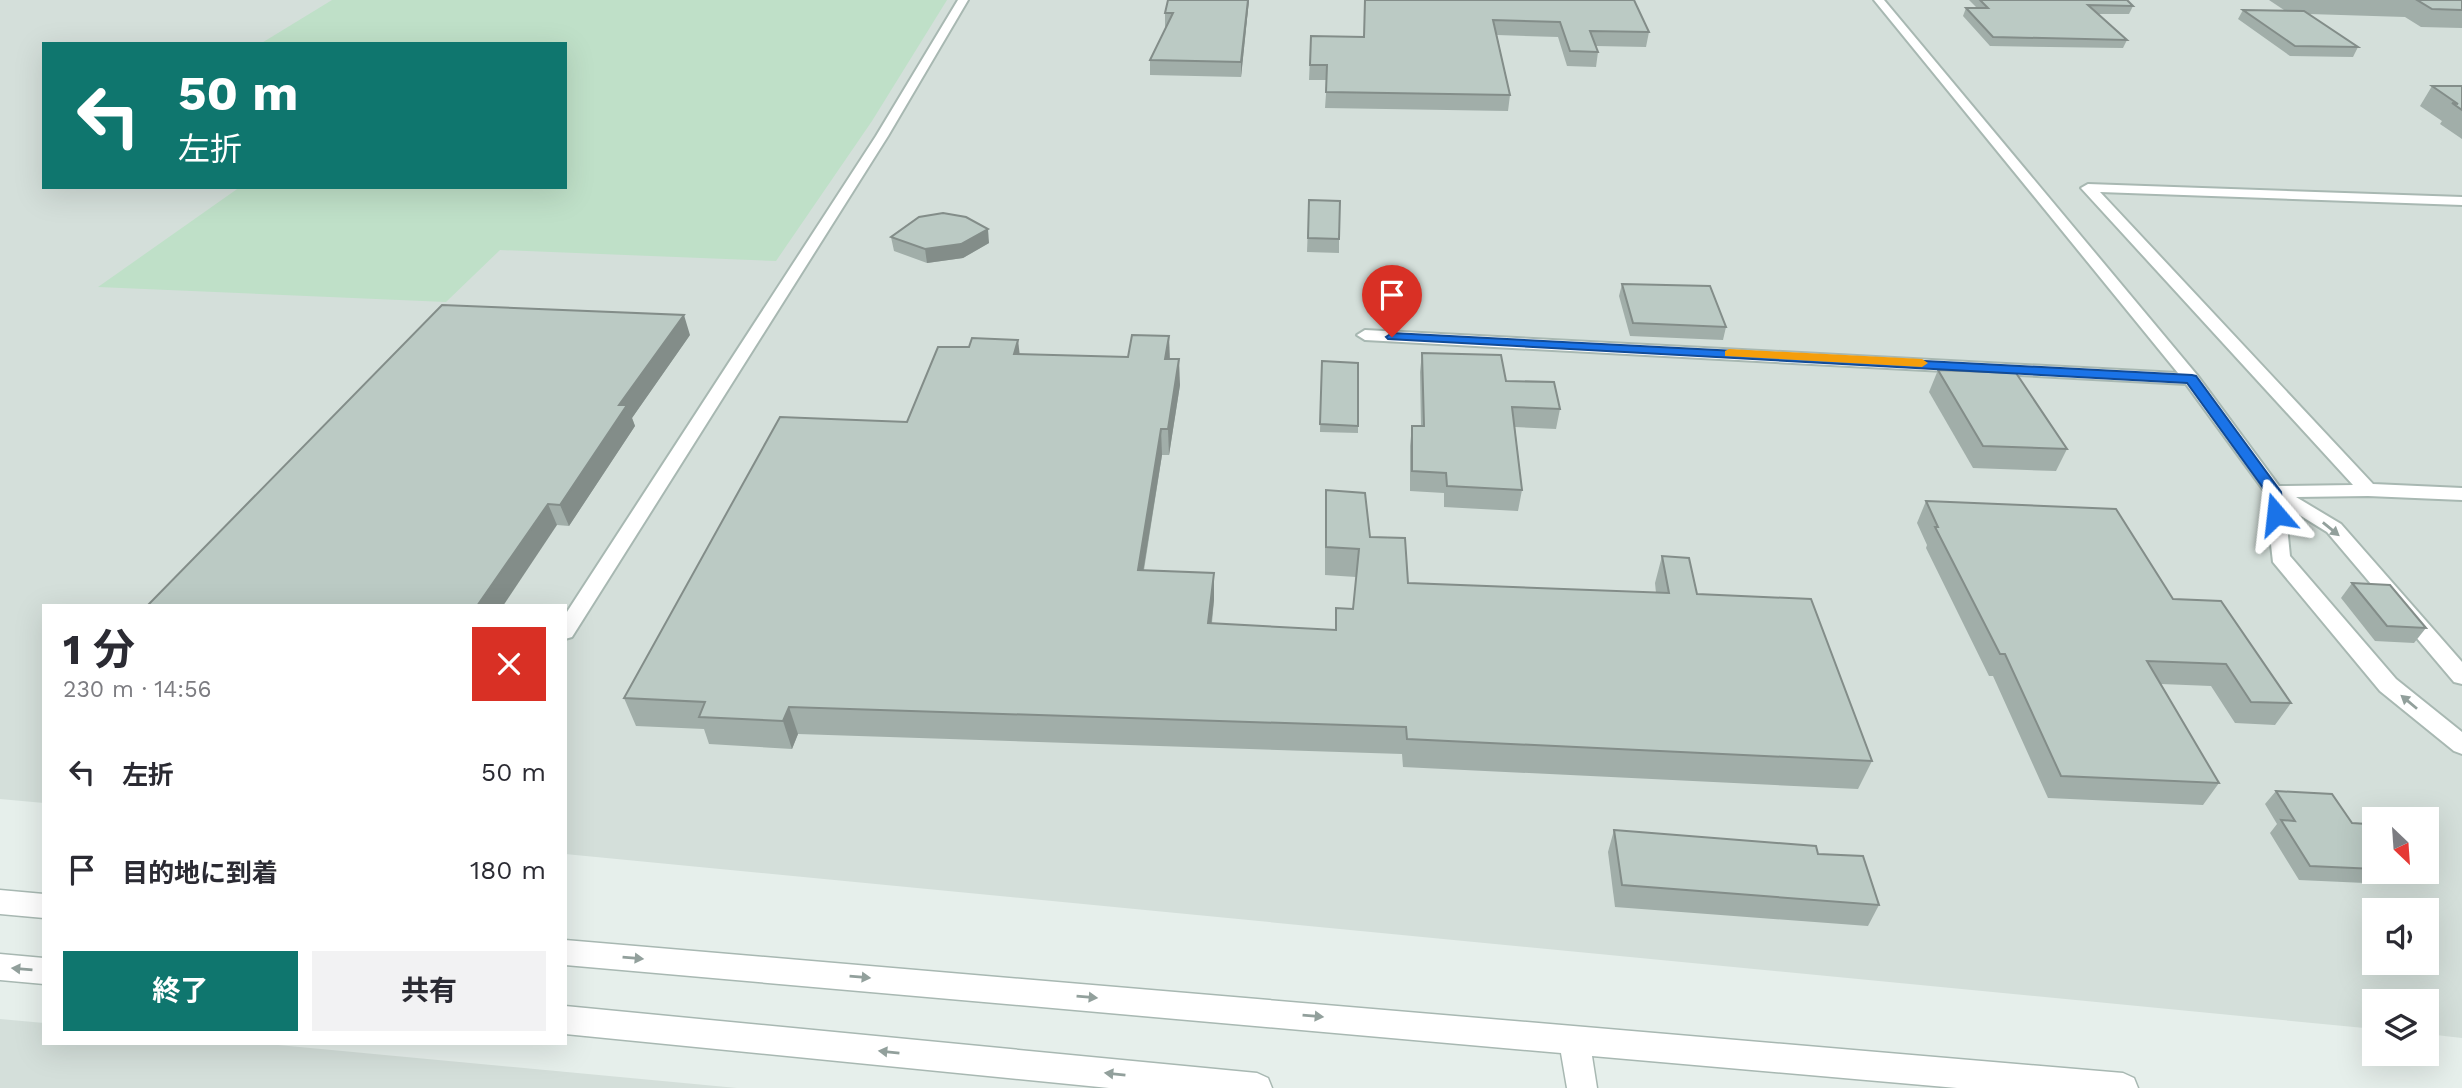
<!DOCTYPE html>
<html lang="ja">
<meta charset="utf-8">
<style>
body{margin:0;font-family:"Work Sans","Noto Sans JP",sans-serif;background:#f2f2f3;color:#2b2b33;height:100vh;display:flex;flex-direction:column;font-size:26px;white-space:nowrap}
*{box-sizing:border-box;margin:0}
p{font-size:23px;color:#7c7c81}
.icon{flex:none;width:38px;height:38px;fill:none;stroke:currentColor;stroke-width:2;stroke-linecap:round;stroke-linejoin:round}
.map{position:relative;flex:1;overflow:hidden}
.drawer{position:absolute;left:42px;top:604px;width:525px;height:441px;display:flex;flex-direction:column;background:#fff;border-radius:0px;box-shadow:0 7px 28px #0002}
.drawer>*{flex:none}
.banner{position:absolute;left:42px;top:42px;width:525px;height:147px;border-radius:0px;box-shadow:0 7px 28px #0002;background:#0f766e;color:#fff;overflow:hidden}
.needle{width:46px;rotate:155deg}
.controls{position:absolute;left:2362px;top:807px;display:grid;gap:14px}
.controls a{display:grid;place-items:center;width:77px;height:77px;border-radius:0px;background:#fff;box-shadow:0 7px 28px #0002;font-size:35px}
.pin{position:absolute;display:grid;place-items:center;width:60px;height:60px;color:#fff;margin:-72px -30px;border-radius:50% 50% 50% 0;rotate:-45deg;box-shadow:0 0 7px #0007}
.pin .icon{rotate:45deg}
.me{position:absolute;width:77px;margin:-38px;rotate:343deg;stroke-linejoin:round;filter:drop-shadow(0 0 5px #0008)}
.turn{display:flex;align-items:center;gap:24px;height:147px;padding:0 21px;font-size:32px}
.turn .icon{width:91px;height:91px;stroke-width:2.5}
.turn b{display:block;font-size:49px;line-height:60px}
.round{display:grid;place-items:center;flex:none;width:74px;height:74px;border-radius:0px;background:#f2f2f3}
.overview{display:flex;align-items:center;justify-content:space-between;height:119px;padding:0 21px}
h1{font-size:42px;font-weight:700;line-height:52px}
.cta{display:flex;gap:14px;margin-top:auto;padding:14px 21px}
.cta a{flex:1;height:80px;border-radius:0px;background:#0f766e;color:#fff;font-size:28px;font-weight:700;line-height:80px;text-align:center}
.cta a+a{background:#f2f2f3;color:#2b2b33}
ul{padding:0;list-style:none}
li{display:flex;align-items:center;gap:21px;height:98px;padding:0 21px}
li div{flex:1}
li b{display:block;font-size:26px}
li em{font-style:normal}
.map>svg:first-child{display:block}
.built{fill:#d4dfda;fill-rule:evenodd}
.green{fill:#bfe0c8}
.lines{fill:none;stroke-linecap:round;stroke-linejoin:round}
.service-casing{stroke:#a8b8b2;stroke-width:4}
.tertiary-casing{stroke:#a8b8b2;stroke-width:3}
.service{fill:#fff;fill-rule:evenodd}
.tertiary{fill:#fff;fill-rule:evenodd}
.wall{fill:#a1aea9}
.shaded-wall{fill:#838d89}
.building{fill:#bbcac4;stroke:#838d89;stroke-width:2}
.oneway{fill:#92a09c}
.route{fill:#1a73e8;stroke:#114b97;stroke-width:2}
.slow{fill:#f59e0b}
</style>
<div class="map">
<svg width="2462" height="1088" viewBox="0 0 2462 1088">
<rect width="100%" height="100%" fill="#e6efeb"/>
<g class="built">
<path d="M0,0H2462V1038L2427,1034V1001H2375V1029L565,854V606H44V803L0,799ZM44,44H565V187H44ZM2375,819H2427V872H2375ZM2375,910H2427V962H2375Z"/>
<polygon points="0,1019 44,1023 44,1043 257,1043 737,1088 0,1088"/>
</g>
<polygon class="green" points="332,0 947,0 872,121 776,261 500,250 446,302 98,287 240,187 565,187 565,44 260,44"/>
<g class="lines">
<defs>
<g id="service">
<polygon points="958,0 968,0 888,136 572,637 565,639 565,615 876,136"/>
<polygon points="1874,0 1884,0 2197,375 2279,486 2353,485 2081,188 2088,184 2462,197 2462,205 2100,192 2373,484 2462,488 2462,500 2368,496 2296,497 2341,524 2462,662 2462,684 2454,682 2327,532 2285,506 2290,556 2396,679 2462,732 2462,754 2454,751 2380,691 2273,562 2265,492 2186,384 1365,340 1357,335 1365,330 2178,373"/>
</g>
<g id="tertiary">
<polygon points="0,890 44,894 44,918 0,914"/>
<polygon points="565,940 2123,1073 2134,1078 2138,1088 1957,1088 1592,1056 1597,1088 1567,1088 1561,1053 565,965"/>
<polygon points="0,954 44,958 44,984 0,980"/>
<polygon points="565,1006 1257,1073 1268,1078 1272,1088 1109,1088 565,1034"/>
</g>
</defs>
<use href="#service" class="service-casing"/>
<use href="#tertiary" class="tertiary-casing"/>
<use href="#service" class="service"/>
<use href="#tertiary" class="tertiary"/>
</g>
<g class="wall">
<polygon points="1168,0 1249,0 1241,77 1150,75 1150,60 1166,27 1165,27 1165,13"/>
<polygon points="1364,0 1634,0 1649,32 1646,47 1596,46 1598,52 1596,67 1567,66 1558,37 1497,35 1510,95 1508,111 1325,108 1327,80 1309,80 1311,36 1364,37"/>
<polygon points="1969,0 2127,0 2133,6 2129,14 2097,14 2127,40 2123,48 1990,46 1963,16 1966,8 1977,8"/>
<polygon points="2269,0 2462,0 2462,28 2421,27 2405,17 2309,14 2358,47 2353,57 2290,56 2238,19 2243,10 2284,10"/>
<polygon points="2432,86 2462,86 2462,139 2440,124 2442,121 2420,106"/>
<polygon points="1309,200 1339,239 1339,253 1307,252"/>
<polygon points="891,237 989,243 963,258 927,263 894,251"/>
<polygon points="1622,284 1726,327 1723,340 1630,336 1619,296"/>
<polygon points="690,335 632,418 635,426 569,526 557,525 147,606"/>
<polygon points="1422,353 1506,381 1560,409 1556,429 1515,427 1522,490 1518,511 1444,507 1444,493 1410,491 1410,446 1412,426 1421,426 1420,372"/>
<polygon points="1020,355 1170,359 1180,385 1169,455 1162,455 1144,570 1214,600 1212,623 1335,630 1336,608 1353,609 1356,577 1325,575 1325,517 1326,490 1370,537 1408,583 1656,593 1655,583 1662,556 1697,594 1872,761 1858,789 1403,767 1402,754 798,734 792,749 709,744 704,729 636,726 624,698 907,422"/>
<polygon points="1322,361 1358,426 1358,433 1320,432"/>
<polygon points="1938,370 2067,449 2056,471 1973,468 1929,392"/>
<polygon points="1926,501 2173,599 2291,703 2275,725 2235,723 2211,686 2161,684 2219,783 2203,805 2048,798 1993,676 1989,676 1926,548 1927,545 1917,523"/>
<polygon points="2352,583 2426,628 2414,643 2375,641 2341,598"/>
<polygon points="2276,791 2352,823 2375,835 2375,872 2399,872 2387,884 2299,880 2270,833 2277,824 2265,804"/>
<polygon points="1614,830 1818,854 1879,905 1868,926 1615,907 1608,852"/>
</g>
<g class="shaded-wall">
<polygon points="1248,0 1249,0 1241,77 1241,62"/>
<polygon points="988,229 989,243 963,258 927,263 925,249"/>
<polygon points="684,315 690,335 632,418 635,426 569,526 560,505 619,405"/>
<polygon points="1169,336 1170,361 1165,359"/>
<polygon points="1018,340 1021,365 1014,354"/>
<polygon points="1179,359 1180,385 1169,455 1168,429"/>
<polygon points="1161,429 1162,455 1139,597 1138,570"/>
<polygon points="548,504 557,525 503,606 477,606"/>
<polygon points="1214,573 1214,600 1208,651 1208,623"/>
<polygon points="789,707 798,734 792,749 783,721"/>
</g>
<g class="building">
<polygon points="1168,0 1248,0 1241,62 1150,60 1173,13 1165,13"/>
<polygon points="1365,0 1634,0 1649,32 1590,31 1598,52 1570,51 1560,22 1493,20 1510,95 1326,92 1327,65 1310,65 1311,36 1364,37"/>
<polygon points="1980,0 2127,0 2133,6 2088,5 2127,40 1993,37 1966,8 1988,8"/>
<polygon points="2417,0 2462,0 2462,10 2432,9"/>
<polygon points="2243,10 2304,11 2358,47 2295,46"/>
<polygon points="2432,86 2462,86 2462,110 2452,103 2458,104"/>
<polygon points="1309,200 1340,201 1339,239 1308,238"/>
<polygon points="943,213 966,217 988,229 961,244 925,249 891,237 919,217"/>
<polygon points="1622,284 1710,286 1726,327 1633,323"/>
<polygon points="442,305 684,315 619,405 627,405 560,505 548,504 477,606 147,606"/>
<polygon points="1132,335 1169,336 1165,359 1179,359 1168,429 1161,429 1138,570 1214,573 1208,623 1336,630 1336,608 1353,609 1359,549 1326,547 1326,490 1365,493 1370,537 1405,538 1408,583 1669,593 1662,556 1689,558 1697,594 1811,599 1872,761 1407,739 1406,727 789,707 783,721 699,717 705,702 624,698 780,417 907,422 938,347 969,347 972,338 1018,340 1014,354 1128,357"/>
<polygon points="1422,353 1501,355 1506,381 1554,382 1560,409 1512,407 1522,490 1447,486 1446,473 1412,471 1412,426 1424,426"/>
<polygon points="1322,361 1358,363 1358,426 1320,424"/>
<polygon points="1938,370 2016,373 2067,449 1983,446"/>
<polygon points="1926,501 2116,509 2173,599 2221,601 2291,703 2251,702 2226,664 2147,661 2219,783 2061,776 2005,654 2000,654 1935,527 1938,527"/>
<polygon points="2352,583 2390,585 2426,628 2387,626"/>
<polygon points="2276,791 2332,794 2352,823 2367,824 2375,835 2375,869 2310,866 2281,820 2295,821"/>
<polygon points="1614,830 1816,846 1818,854 1863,856 1879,905 1622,885"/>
</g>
<defs><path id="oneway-solid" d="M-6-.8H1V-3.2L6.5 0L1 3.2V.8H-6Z" transform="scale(1.75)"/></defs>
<g class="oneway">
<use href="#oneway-solid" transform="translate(2331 529) rotate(39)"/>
<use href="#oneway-solid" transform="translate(2409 702) rotate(-140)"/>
<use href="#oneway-solid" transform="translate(633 958) rotate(5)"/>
<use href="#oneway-solid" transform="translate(22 969) rotate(-175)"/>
<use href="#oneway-solid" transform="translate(860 977) rotate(5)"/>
<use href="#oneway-solid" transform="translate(1087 997) rotate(5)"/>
<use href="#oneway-solid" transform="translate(1313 1016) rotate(5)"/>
<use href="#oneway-solid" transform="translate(889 1052) rotate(-174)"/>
<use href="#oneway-solid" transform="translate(1115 1074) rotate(-174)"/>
</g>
<polygon class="route" points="1392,333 2192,375 2196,376 2281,492 2284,514 2282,517 2271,517 2266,492 2187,383 1388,339 1386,337"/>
<polygon class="slow" points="1729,349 1922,359 1928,363 1922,367 1725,356 1725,351"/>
</svg>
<div class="controls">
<a><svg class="needle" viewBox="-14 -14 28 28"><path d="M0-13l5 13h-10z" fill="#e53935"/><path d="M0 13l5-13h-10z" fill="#7c7c81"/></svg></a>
<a><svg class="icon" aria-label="sound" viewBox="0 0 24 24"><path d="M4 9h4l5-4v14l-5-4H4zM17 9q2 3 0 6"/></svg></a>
<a><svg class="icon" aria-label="layers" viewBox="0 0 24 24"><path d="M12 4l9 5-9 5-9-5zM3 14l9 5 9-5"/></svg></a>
</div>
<div class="pin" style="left:1392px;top:337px;background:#d93025"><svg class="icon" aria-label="arrive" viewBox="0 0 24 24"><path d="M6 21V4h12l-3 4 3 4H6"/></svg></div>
<svg class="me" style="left:2276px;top:514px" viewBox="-20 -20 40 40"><path d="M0-17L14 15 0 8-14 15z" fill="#1a73e8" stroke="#fff" stroke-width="4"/></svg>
<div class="banner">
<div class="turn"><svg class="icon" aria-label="left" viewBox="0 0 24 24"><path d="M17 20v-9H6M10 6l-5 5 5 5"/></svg><div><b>50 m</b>左折</div></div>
</div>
<section class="drawer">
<div class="overview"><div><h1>1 分</h1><p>230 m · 14:56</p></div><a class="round" style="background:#d93025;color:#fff"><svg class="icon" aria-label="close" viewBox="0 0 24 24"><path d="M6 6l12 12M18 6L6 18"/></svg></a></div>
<ul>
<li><svg class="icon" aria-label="left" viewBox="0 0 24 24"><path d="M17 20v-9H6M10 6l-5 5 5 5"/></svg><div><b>左折</b></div><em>50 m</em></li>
<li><svg class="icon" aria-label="arrive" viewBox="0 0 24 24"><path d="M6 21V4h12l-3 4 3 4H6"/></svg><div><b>目的地に到着</b></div><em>180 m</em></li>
</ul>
<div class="cta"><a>終了</a><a>共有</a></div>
</section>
</div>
